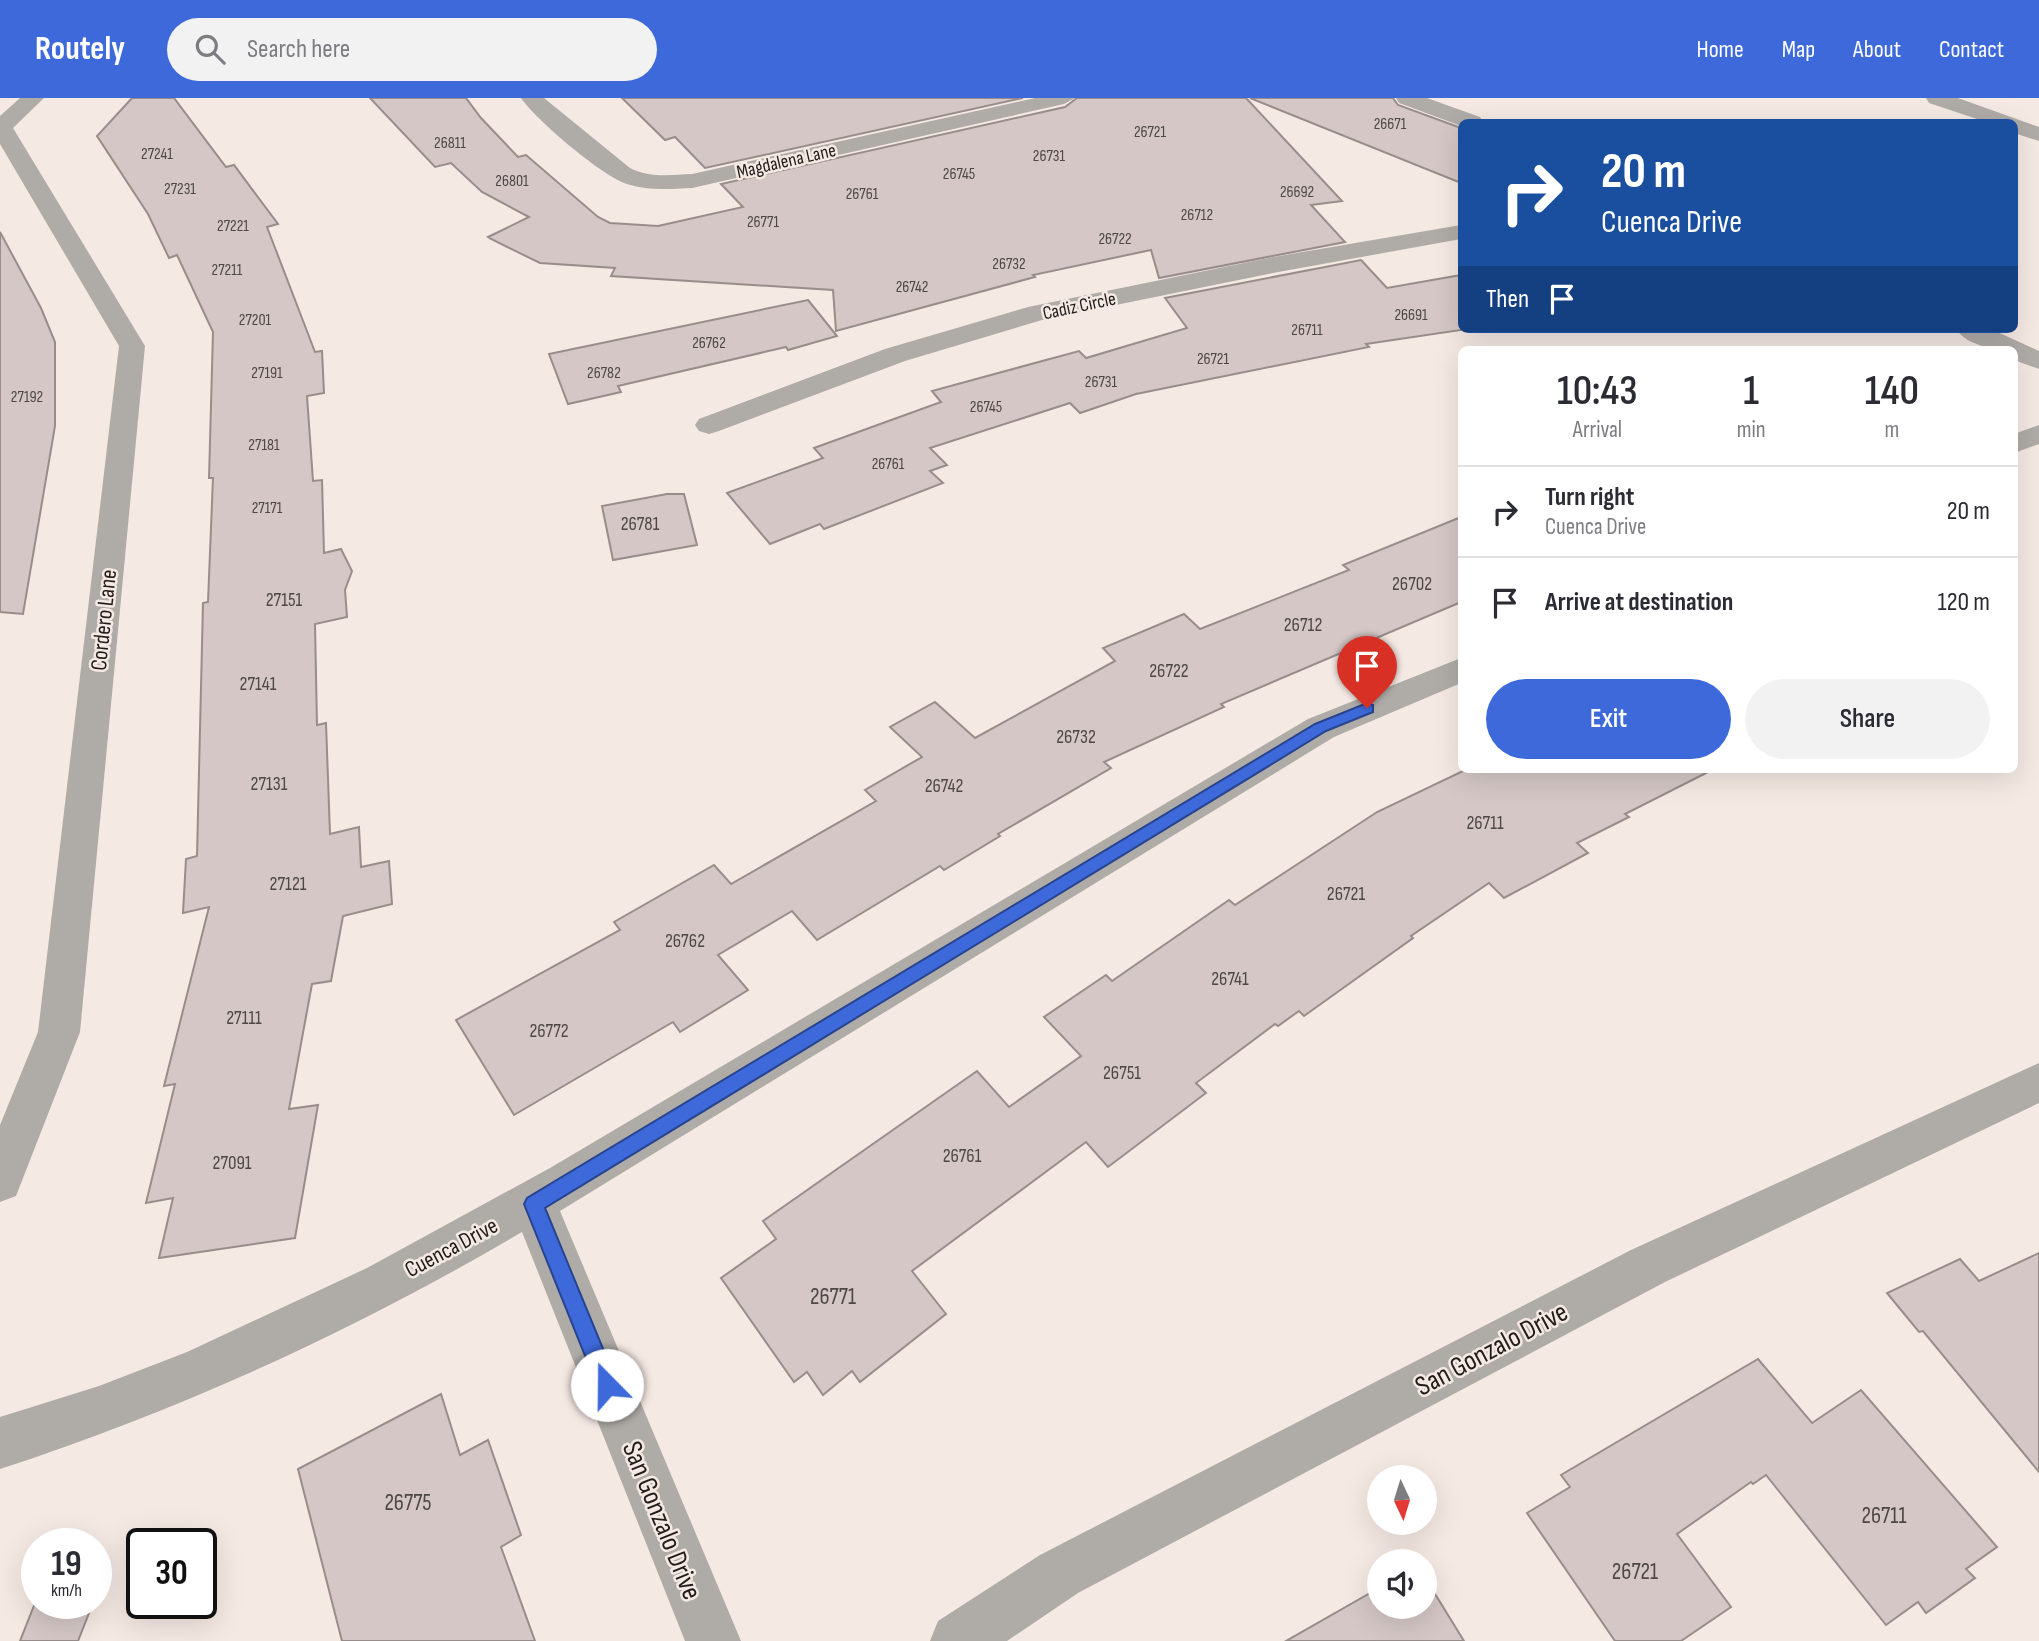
<!DOCTYPE html>
<style>
body{margin:0;font-family:"Sofia Sans Condensed",sans-serif;background:#f2f2f3;color:#2b2b33;height:100vh;display:flex;flex-direction:column;font-size:26px;white-space:nowrap}
*{box-sizing:border-box;margin:0}
p{font-size:23px;color:#7c7c81}
.icon{flex:none;width:38px;height:38px;fill:none;stroke:currentColor;stroke-width:2;stroke-linecap:round;stroke-linejoin:round}
.map{position:relative;flex:1;overflow:hidden}
.sheet{position:absolute;left:1458px;top:248px;width:560px;height:427px;display:flex;flex-direction:column;background:#fff;border-radius:10px;box-shadow:0 7px 28px #0002}
.sheet>*{flex:none}
.hud{position:absolute;left:1458px;top:21px;width:560px;height:214px;border-radius:10px;box-shadow:0 7px 28px #0002;background:#1a4fa0;color:#fff;overflow:hidden}
.needle{width:46px;rotate:176deg}
.buttons{position:absolute;left:1367px;top:1367px;display:grid;gap:14px}
.buttons a{display:grid;place-items:center;width:70px;height:70px;border-radius:50%;background:#fff;box-shadow:0 7px 28px #0002;font-size:35px}
.speed{position:absolute;left:21px;top:1430px;display:flex;gap:14px;font-size:35px;font-weight:700;text-align:center}
.speed>*{display:grid;place-content:center;width:91px;height:91px;border-radius:50%;background:#fff;box-shadow:0 7px 28px #0002;line-height:1}
.speed small{font-size:18px;font-weight:400}
.speed .limit{border:4px solid #111;border-radius:10px;background:#fff;color:#111}
.pin{position:absolute;display:grid;place-items:center;width:60px;height:60px;color:#fff;margin:-72px -30px;border-radius:50% 50% 50% 0;rotate:-45deg;box-shadow:0 0 7px #0007}
.pin .icon{rotate:45deg}
.me{position:absolute;width:77px;margin:-38px;rotate:338deg;stroke-linejoin:round;filter:drop-shadow(0 0 5px #0008)}
.turn{display:flex;align-items:center;gap:24px;height:147px;padding:0 28px;font-size:32px}
.turn .icon{width:91px;height:91px;stroke-width:2.5}
.turn b{display:block;font-size:49px;line-height:60px}
.then{display:flex;align-items:center;height:66px;padding:0 28px;background:#0003;gap:14px;font-size:26px}
.eta{display:flex;justify-content:space-evenly;align-items:center;height:119px;text-align:center}
.eta b{font-size:42px;font-weight:600;line-height:49px}
.cta{display:flex;gap:14px;margin-top:auto;padding:14px 28px}
.cta a{flex:1;height:80px;border-radius:42px;background:#3d69da;color:#fff;font-size:28px;font-weight:600;line-height:80px;text-align:center}
.cta a+a{background:#f2f2f3;color:#2b2b33}
ul{padding:0;list-style:none}
li{display:flex;align-items:center;gap:21px;height:91px;padding:0 28px;border-top:2px solid #e1e1e2}
li div{flex:1}
li b{display:block;font-size:26px}
li em{font-style:normal}
header{display:flex;align-items:center;gap:42px;box-sizing:border-box;height:98px;padding:0 35px;background:#3d69da;color:#fff}
header strong{font-size:33px}
nav{display:flex;gap:38px;margin-inline-start:auto;font-size:24px}
.search{width:490px;height:63px;background:#f2f2f3;display:flex;align-items:center;gap:18px;box-sizing:border-box;padding:0 24px;border-radius:38px;color:#7c7c81;font-size:26px}
.map>svg:first-child{display:block}
.building{fill:#d4c7c6;stroke:#998d8c;stroke-width:2}
.lines{fill:none;stroke-linecap:round;stroke-linejoin:round}
.minor{fill:#afaca8;fill-rule:evenodd}
.route{fill:#3d69da;stroke:#28448e;stroke-width:2}
.labels{text-anchor:middle;stroke-width:5;stroke-linejoin:round;paint-order:stroke}
.far-number-label{font-size:16px;fill:#4d4745}
.far-street-label{font-size:19px;fill:#201c1a;stroke:#f5e9e3}
.number-label{font-size:19px;fill:#4d4745}
.street-label{font-size:23px;fill:#201c1a;stroke:#f5e9e3}
.near-number-label{font-size:23px;fill:#4d4745}
.near-street-label{font-size:28px;fill:#201c1a;stroke:#f5e9e3}
</style>
<header>
<strong>Routely</strong>
<div class="search"><svg class="icon" aria-label="search" viewBox="0 0 24 24"><circle cx="10" cy="10" r="6"/><path d="M15 15l6 6"/></svg>Search here</div>
<nav><a>Home</a><a>Map</a><a>About</a><a>Contact</a></nav>
</header>
<div class="map">
<svg width="2039" height="1543" viewBox="0 0 2039 1543">
<rect width="100%" height="100%" fill="#f5e9e3"/>
<g class="building">
<polygon points="132,0 174,0 226,69 234,67 278,126 267,129 315,254 322,253 324,295 307,298 313,383 322,382 324,455 341,451 352,473 345,492 347,519 315,526 317,627 326,625 330,736 359,729 361,769 389,763 392,806 343,818 331,883 312,886 289,1011 318,1007 295,1140 159,1160 173,1100 146,1105 175,986 164,988 209,809 183,815 186,761 197,758 203,505 208,504 213,380 209,380 213,234 177,157 169,160 148,116 97,38"/>
<polygon points="370,0 466,0 481,20 518,59 526,57 598,119 610,125 658,128 743,109 721,86 1065,9 1077,0 1246,0 1342,103 1311,107 1345,144 1159,180 1151,152 1033,177 1035,179 836,233 833,192 611,178 615,170 540,165 491,141 488,139 529,119 482,94 451,65 435,69"/>
<polygon points="622,0 1023,0 705,70 675,39 665,42"/>
<polygon points="1250,0 1393,0 1398,7 1461,30 1461,85"/>
<polygon points="0,134 41,210 55,244 55,328 23,516 0,514"/>
<polygon points="1361,162 1387,190 1461,177 1461,232 1366,246 1369,249 1136,296 1080,315 1070,305 930,350 947,367 930,373 943,385 824,431 820,426 770,446 727,395 823,360 814,350 941,304 932,293 1079,253 1086,260 1187,230 1165,200"/>
<polygon points="808,202 837,238 788,252 786,249 618,288 621,294 568,306 549,256"/>
<polygon points="667,396 684,396 697,447 613,462 602,408"/>
<polygon points="1461,419 1461,504 1221,606 1224,609 1104,664 1111,670 998,736 1000,738 944,772 940,768 817,842 792,813 718,857 748,892 680,934 673,924 514,1017 456,922 620,832 614,824 714,767 731,786 876,703 865,692 922,659 890,629 935,604 975,640 1115,563 1103,550 1184,516 1200,531 1349,472 1343,467"/>
<polygon points="1465,672 1712,672 1625,716 1629,719 1577,745 1588,755 1504,800 1489,785 1411,838 1413,840 1304,918 1299,913 1278,928 1275,926 1196,985 1206,995 1108,1069 1086,1044 912,1173 946,1216 860,1284 852,1273 823,1297 807,1274 794,1284 721,1180 776,1141 763,1123 977,973 1009,1009 1081,958 1044,919 1106,877 1112,883 1229,802 1235,807 1377,714"/>
<polygon points="2039,1155 2039,1374 1923,1233 1919,1234 1887,1195 1960,1161 1979,1183"/>
<polygon points="1758,1261 1812,1325 1861,1292 1997,1449 1966,1471 1975,1480 1926,1515 1918,1504 1886,1527 1766,1377 1753,1386 1751,1384 1677,1436 1731,1509 1681,1543 1615,1543 1527,1415 1570,1389 1561,1377"/>
<polygon points="441,1296 460,1357 488,1342 521,1437 501,1449 535,1543 342,1543 298,1371"/>
<polygon points="1424,1478 1464,1543 1286,1543 1379,1490 1379,1508 1424,1508"/>
<polygon points="37,1500 37,1505 93,1505 78,1543 20,1543"/>
</g>
<g class="lines">
<g class="minor">
<polygon points="20,0 44,0 13,30 145,248 80,934 16,1098 0,1104 0,1027 38,934 119,248 0,46 0,18"/>
<path d="M521,0H544L630,70C649,80 671,77 692,76L1035,0H1075L1064,6L692,90C670,91 648,93 627,86C602,78 536,22 521,0Z"/>
<polygon points="1396,0 1427,0 1480,19 1483,24 1461,24 1461,28 1399,5"/>
<polygon points="1926,0 1958,0 2039,29 2039,43 2014,35 2014,24 1986,24 1929,5"/>
<polygon points="1461,127 1461,141 1273,175 1042,222 905,263 719,333 709,336 699,333 695,327 699,321 885,251 1028,209 1273,159"/>
<path d="M1956,231H1991L2039,253V271L2014,262V252C1995,252 1967,248 1956,231Z"/>
<polygon points="2039,327 2039,346 2014,355 2014,336"/>
<path d="M1461,560V585L1334,639L560,1113L741,1543H685L522,1134C356,1232 183,1311 0,1371V1319L99,1288L187,1254L367,1170L550,1070L1308,621Z"/>
<polygon points="2039,965 2039,1005 1665,1184 1078,1495 1007,1543 930,1543 938,1523 1040,1457 1631,1152"/>
</g>
</g>
<polygon class="route" points="1367,605 1373,607 1373,614 1326,633 545,1110 618,1287 615,1295 607,1298 600,1295 524,1106 527,1100 1315,626"/>
<g class="labels">
<g class="far-number-label">
<text x="1390" y="31">26671</text>
<text x="1150" y="39">26721</text>
<text x="450" y="50">26811</text>
<text x="157" y="61">27241</text>
<text x="1049" y="63">26731</text>
<text x="959" y="81">26745</text>
<text x="512" y="88">26801</text>
<text x="180" y="96">27231</text>
<text x="1297" y="99">26692</text>
<text x="862" y="101">26761</text>
<text x="1197" y="122">26712</text>
<text x="763" y="129">26771</text>
<text x="233" y="133">27221</text>
<text x="1115" y="146">26722</text>
<text x="1009" y="171">26732</text>
<text x="227" y="177">27211</text>
<text x="912" y="194">26742</text>
<text x="1411" y="222">26691</text>
<text x="255" y="227">27201</text>
<text x="1307" y="237">26711</text>
<text x="709" y="250">26762</text>
<text x="1213" y="266">26721</text>
<text x="267" y="280">27191</text>
<text x="604" y="280">26782</text>
<text x="1101" y="289">26731</text>
<text x="27" y="304">27192</text>
<text x="986" y="314">26745</text>
<text x="264" y="352">27181</text>
<text x="888" y="371">26761</text>
<text x="267" y="415">27171</text>
</g>
<g class="far-street-label">
<text transform="translate(786 62) rotate(-13)" y="7">Magdalena Lane</text>
<text transform="translate(1079 207) rotate(-12)" y="7">Cadiz Circle</text>
</g>
<g class="number-label">
<text x="640" y="432">26781</text>
<text x="1412" y="492">26702</text>
<text x="284" y="508">27151</text>
<text x="1303" y="533">26712</text>
<text x="1169" y="579">26722</text>
<text x="258" y="592">27141</text>
<text x="1076" y="645">26732</text>
<text x="269" y="692">27131</text>
<text x="944" y="694">26742</text>
<text x="1485" y="731">26711</text>
<text x="288" y="792">27121</text>
<text x="1346" y="802">26721</text>
<text x="685" y="849">26762</text>
<text x="1230" y="887">26741</text>
<text x="244" y="926">27111</text>
<text x="549" y="939">26772</text>
<text x="1122" y="981">26751</text>
<text x="962" y="1064">26761</text>
<text x="232" y="1071">27091</text>
</g>
<g class="street-label">
<text transform="translate(103 522) rotate(-84)" y="8">Cordero Lane</text>
<text transform="translate(451 1149) rotate(-28)" y="8">Cuenca Drive</text>
</g>
<g class="near-number-label">
<text x="833" y="1206">26771</text>
<text x="408" y="1412">26775</text>
<text x="1884" y="1425">26711</text>
<text x="1635" y="1481">26721</text>
</g>
<g class="near-street-label">
<text transform="translate(1491 1250) rotate(-28)" y="10">San Gonzalo Drive</text>
<text transform="translate(663 1422) rotate(68)" y="10">San Gonzalo Drive</text>
</g>
</g>
</svg>
<div class="buttons">
<a><svg class="needle" viewBox="-14 -14 28 28"><path d="M0-13l5 13h-10z" fill="#e53935"/><path d="M0 13l5-13h-10z" fill="#7c7c81"/></svg></a>
<a><svg class="icon" aria-label="sound" viewBox="0 0 24 24"><path d="M4 9h4l5-4v14l-5-4H4zM17 9q2 3 0 6"/></svg></a>
</div>
<div class="speed"><div>19<small>km/h</small></div><div class="limit">30</div></div>
<div class="pin" style="left:1367px;top:610px;background:#d93025"><svg class="icon" aria-label="arrive" viewBox="0 0 24 24"><path d="M6 21V4h12l-3 4 3 4H6"/></svg></div>
<svg class="me" style="left:607px;top:1287px" viewBox="-20 -20 40 40"><circle r="19" fill="#fff"/><path d="M0-13L10 11 0 6-10 11z" fill="#3d69da"/></svg>
<div class="hud">
<div class="turn"><svg class="icon" aria-label="right" viewBox="0 0 24 24"><path d="M7 20v-9h11M14 6l5 5-5 5"/></svg><div><b>20 m</b>Cuenca Drive</div></div>
<div class="then">Then<svg class="icon" aria-label="arrive" viewBox="0 0 24 24"><path d="M6 21V4h12l-3 4 3 4H6"/></svg></div>
</div>
<section class="sheet">
<div class="eta">
<div><b>10:43</b><p>Arrival</p></div>
<div><b>1</b><p>min</p></div>
<div><b>140</b><p>m</p></div>
</div>
<ul>
<li><svg class="icon" aria-label="right" viewBox="0 0 24 24"><path d="M7 20v-9h11M14 6l5 5-5 5"/></svg><div><b>Turn right</b><p>Cuenca Drive</p></div><em>20 m</em></li>
<li><svg class="icon" aria-label="arrive" viewBox="0 0 24 24"><path d="M6 21V4h12l-3 4 3 4H6"/></svg><div><b>Arrive at destination</b></div><em>120 m</em></li>
</ul>
<div class="cta"><a>Exit</a><a>Share</a></div>
</section>
</div>
